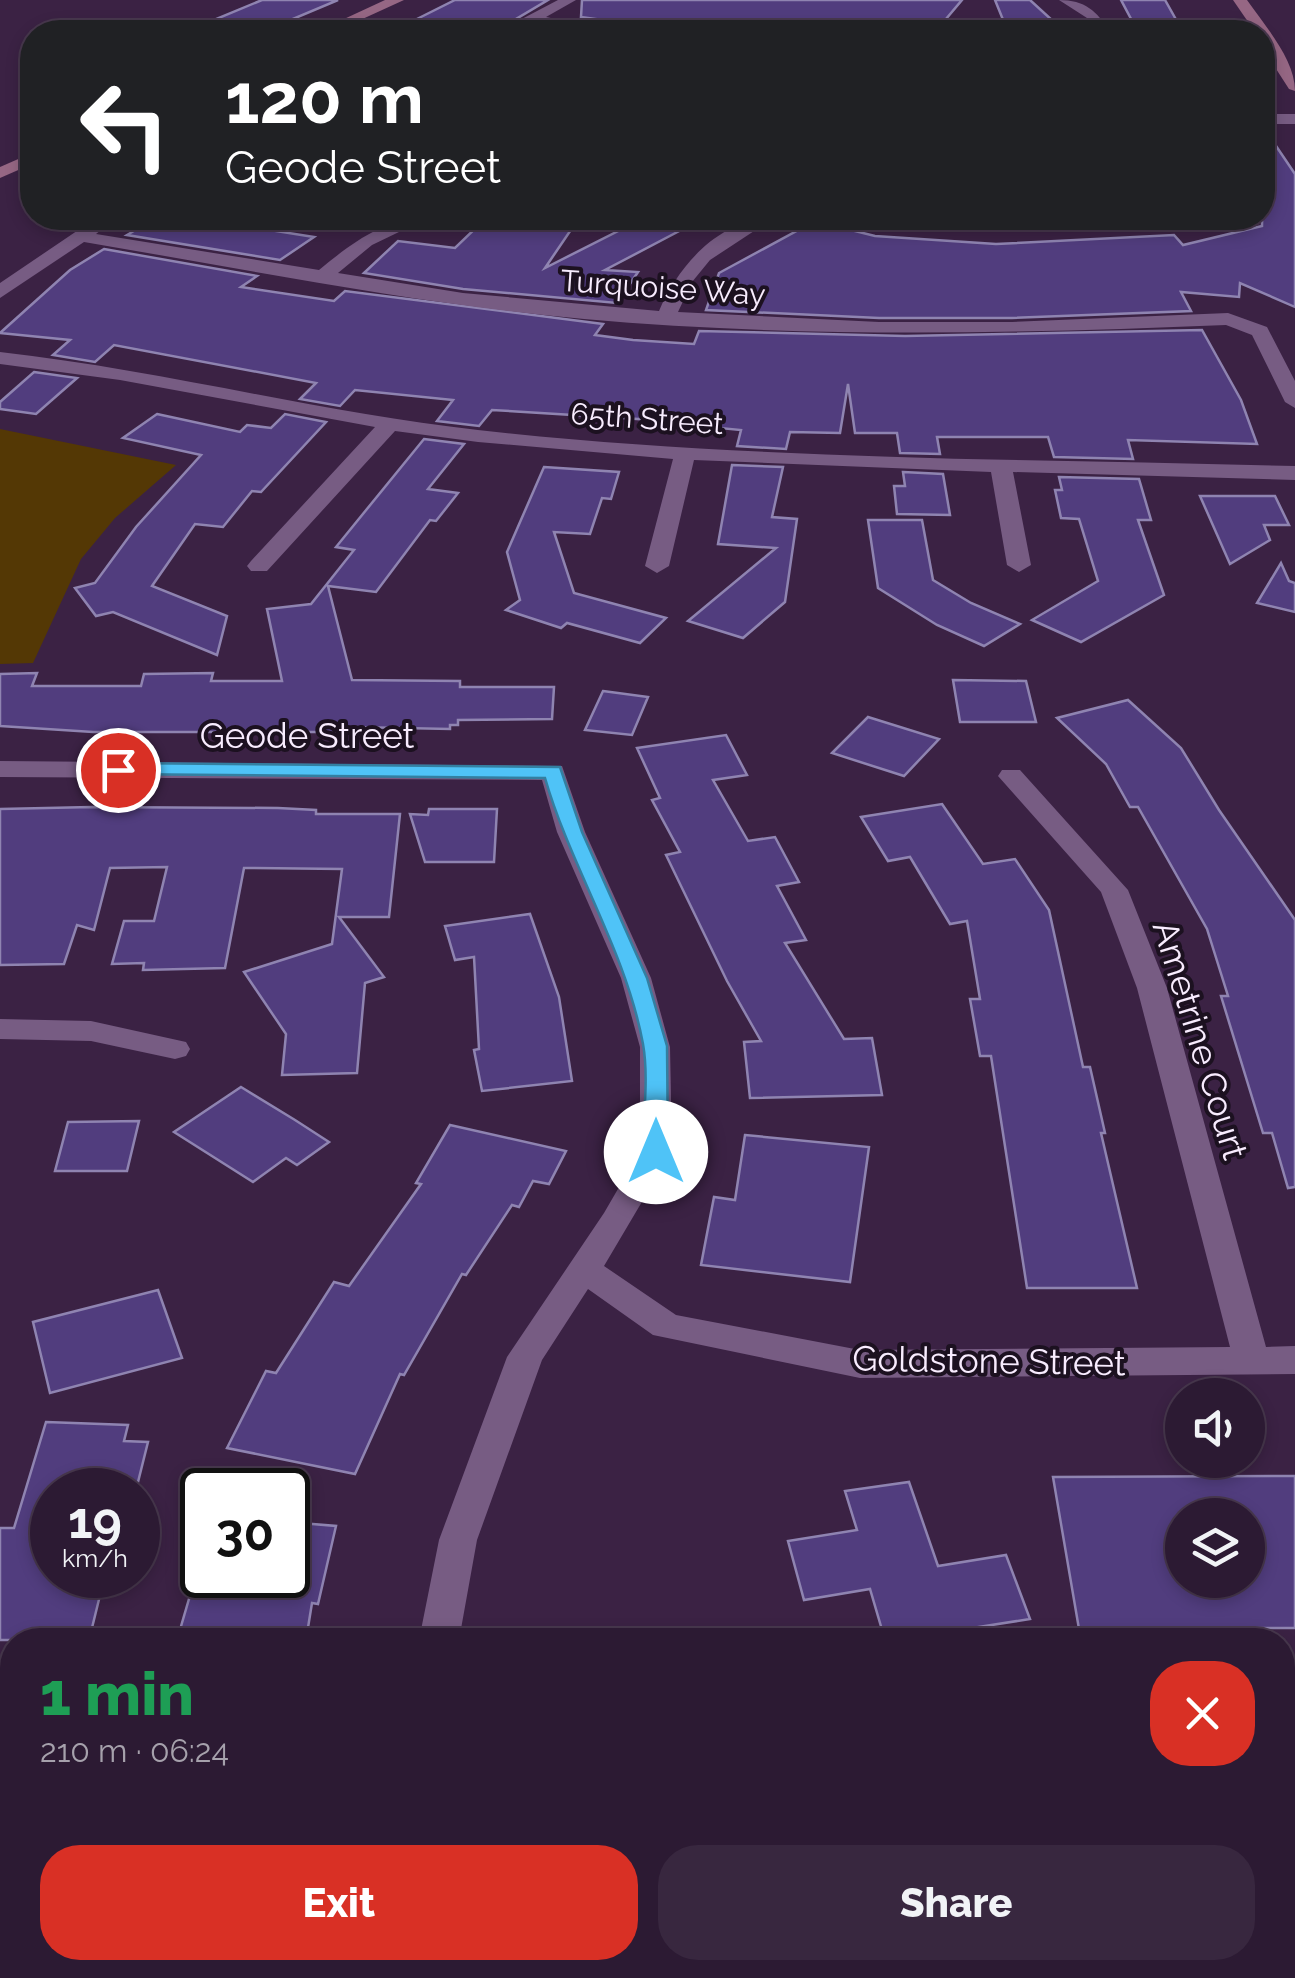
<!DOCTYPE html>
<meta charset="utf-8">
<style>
body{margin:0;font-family:Raleway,sans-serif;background:#38273f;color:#f1f3f6;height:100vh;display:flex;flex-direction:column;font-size:38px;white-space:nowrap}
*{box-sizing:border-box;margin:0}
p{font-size:32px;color:#a6a1ac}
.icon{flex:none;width:55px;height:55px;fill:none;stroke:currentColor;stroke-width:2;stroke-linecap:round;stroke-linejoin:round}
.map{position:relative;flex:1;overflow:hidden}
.drawer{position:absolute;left:0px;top:1628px;width:1295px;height:352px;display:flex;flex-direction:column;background:#2c1a33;border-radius:40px 40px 0 0;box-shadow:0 5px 15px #0003,0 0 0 2px #48384e}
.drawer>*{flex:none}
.banner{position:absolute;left:20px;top:20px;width:1255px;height:210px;border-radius:40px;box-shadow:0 5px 15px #0003,0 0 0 2px #48384e;background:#202124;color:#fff;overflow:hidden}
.tools{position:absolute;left:1165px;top:1378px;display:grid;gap:20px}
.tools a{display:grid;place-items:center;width:100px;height:100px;border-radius:50%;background:#2c1a33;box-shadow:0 5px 15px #0003,0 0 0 2px #48384e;font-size:50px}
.speed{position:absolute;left:30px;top:1468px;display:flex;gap:20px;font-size:50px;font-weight:700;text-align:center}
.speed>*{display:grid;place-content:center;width:130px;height:130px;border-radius:50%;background:#2c1a33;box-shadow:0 5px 15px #0003,0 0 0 2px #48384e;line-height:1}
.speed small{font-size:25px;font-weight:400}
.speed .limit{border:5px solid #111;border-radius:15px;background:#fff;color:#111}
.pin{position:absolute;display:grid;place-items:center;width:85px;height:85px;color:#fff;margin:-42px;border:5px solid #fff;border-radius:50%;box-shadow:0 2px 10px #0007}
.me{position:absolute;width:110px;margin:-55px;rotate:0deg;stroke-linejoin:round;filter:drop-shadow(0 0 8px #0008)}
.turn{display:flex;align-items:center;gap:35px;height:210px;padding:0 40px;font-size:45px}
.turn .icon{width:130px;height:130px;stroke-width:2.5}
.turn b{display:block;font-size:70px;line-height:85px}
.round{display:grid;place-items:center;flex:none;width:105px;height:105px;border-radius:40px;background:#38273f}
.summary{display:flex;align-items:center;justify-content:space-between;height:170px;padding:0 40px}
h1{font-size:60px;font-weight:800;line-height:75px;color:#1e9e55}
.action{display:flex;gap:20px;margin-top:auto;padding:20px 40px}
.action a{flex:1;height:115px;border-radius:40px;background:#d93025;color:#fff;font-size:40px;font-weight:800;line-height:115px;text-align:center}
.action a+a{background:#38273f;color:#f1f3f6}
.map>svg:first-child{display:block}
.green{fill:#543805}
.building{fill:#513d7e;stroke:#8f84b1;stroke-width:2.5;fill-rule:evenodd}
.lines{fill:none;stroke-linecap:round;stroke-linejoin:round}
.street{fill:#775c83;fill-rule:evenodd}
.secondary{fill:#966784;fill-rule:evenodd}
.route{fill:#4fc3f7;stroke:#337fa1;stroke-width:2.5}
.labels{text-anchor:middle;stroke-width:8;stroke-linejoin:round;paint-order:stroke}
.far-street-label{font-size:30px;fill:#f8ecfe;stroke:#1c1120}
.street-label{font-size:35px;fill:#f8ecfe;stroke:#1c1120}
</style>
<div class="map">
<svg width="1295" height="1978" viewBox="0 0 1295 1978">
<rect width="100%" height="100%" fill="#3b2244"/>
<polygon class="green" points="0,429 176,465 115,518 81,559 33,663 0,664"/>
<g class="building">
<polygon points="262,0 338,0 262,32 185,32"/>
<polygon points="455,0 548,0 494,32 391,32"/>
<polygon points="582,0 962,0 935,32 688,32 581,17"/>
<polygon points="995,0 1030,0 1065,32 1008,32"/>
<polygon points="1121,0 1165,0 1183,32 1138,32"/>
<polygon points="1264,128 1295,174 1295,307 1240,283 1239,297 1181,292 1191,311 1012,318 879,318 706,310 719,273 815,221 875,236 996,244 1174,235 1183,245 1262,226"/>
<polygon points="156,218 193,218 314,237 280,260 127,235"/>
<polygon points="535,218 579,218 545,268 644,218 704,218 605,270 638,272 617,303 463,289 364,273 398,241 455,248 484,220 529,226"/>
<polygon points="104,249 257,276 241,287 334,301 345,291 603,324 595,335 633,340 694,344 699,331 905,336 1202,330 1241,400 1257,444 1128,440 1133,459 1054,457 1048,437 937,437 940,454 900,453 897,433 855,433 848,384 840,433 790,432 786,449 737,446 741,430 668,423 669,421 492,410 479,426 437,421 453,400 355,390 340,406 300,399 316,383 114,345 95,362 53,355 70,340 0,333 70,270"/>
<polygon points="34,372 77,378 36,414 0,409 0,402"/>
<polygon points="157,414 240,432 247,425 271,428 285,414 326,422 261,492 252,491 223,527 195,524 152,586 227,616 217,655 113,612 96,616 75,588 95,583 136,527 201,455 123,438"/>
<polygon points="424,439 464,444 428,489 458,493 436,521 430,520 376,592 328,586 352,680 460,681 460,687 554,687 552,719 458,720 458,725 450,725 450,729 353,727 353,732 93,732 0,726 0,674 37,673 32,686 141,686 144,674 213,673 211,681 282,681 267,609 311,604 354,550 336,547"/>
<polygon points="732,465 783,467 772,517 797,519 785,602 743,638 688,621 776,548 718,544"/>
<polygon points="544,467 619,472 611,499 602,498 590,534 554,532 574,593 666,618 640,643 567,623 561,628 506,610 520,600 507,552"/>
<polygon points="903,472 943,474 950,515 897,514 894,486 905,486"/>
<polygon points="1059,477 1139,479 1151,520 1138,520 1164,595 1081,642 1032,620 1098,581 1079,519 1061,518 1055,490 1062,490"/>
<polygon points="1200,496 1275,496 1289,525 1264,525 1270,540 1230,564"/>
<polygon points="868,520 922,520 933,580 971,603 1020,624 984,646 937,625 878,588"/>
<polygon points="1281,563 1289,581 1295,583 1295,612 1257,603"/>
<polygon points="953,680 1026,681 1036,722 960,722"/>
<polygon points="603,691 648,697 632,735 585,730"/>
<polygon points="1128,700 1181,748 1219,810 1295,920 1295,1187 1288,1188 1272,1133 1263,1133 1221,996 1228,996 1207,929 1138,807 1130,807 1106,764 1057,718"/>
<polygon points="868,717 939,739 904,776 832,753"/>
<polygon points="726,735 747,775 713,780 748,841 775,837 799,882 777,886 806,940 785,943 844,1039 872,1038 882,1095 750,1098 744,1042 761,1041 727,981 666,855 680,852 652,800 660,798 637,748"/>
<polygon points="942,804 983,864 1015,859 1049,910 1083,1067 1090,1067 1105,1133 1101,1133 1137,1288 1027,1288 991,1056 980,1056 970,999 980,999 967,921 950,924 910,857 888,861 861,817"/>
<polygon points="92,807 278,808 316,810 316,814 400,814 389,917 339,917 384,977 365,983 357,1073 282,1075 286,1034 244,972 332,944 342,869 244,868 225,968 143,970 144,963 112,964 124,921 154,921 167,867 110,868 94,930 77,925 64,964 0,965 0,809"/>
<polygon points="429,809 497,809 494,862 425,862 410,814 428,815"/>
<polygon points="530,914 559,997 572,1081 482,1091 474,1050 479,1049 474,957 455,960 445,926"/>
<polygon points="241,1087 295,1120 329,1142 297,1165 286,1158 253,1182 174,1132"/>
<polygon points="139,1121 127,1171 55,1171 68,1122"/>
<polygon points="450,1125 566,1151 549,1184 533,1181 519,1207 512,1205 466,1275 462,1274 404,1375 400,1374 355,1474 227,1448 266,1371 276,1373 334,1282 349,1286 421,1184 416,1183"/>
<polygon points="745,1135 869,1147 850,1282 701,1265 714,1197 735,1200"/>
<polygon points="158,1290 182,1358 50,1393 33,1322"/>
<polygon points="46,1422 128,1425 124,1441 148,1442 136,1490 52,1490 52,1575 105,1575 89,1640 0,1640 0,1528 14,1528"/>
<path d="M1295,1476V1628L1079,1629L1053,1477ZM1182,1515H1248V1580H1182Z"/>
<polygon points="909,1482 938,1566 1006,1555 1030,1619 966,1629 970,1640 885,1640 870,1589 804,1600 788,1541 857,1530 845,1491"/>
<polygon points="288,1522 336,1526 318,1604 312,1603 306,1640 177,1640 196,1575 288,1575"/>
</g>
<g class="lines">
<g class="street">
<path d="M558,0H576L546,17L619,32C591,34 564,23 536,24C522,24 512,33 497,32Z"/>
<path d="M1059,0C1085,0 1097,11 1110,32H1096L1087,18Z"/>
<rect x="1262" y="114" width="33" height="10"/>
<path d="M96,218H116L96,234L319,270C352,243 384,218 428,218L372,245L338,273L463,293L659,311C679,264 721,218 774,218L710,260L692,282L678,312L879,322H1012L1228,313L1267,327L1295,381V408L1285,402L1252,335L1226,325C1012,334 797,338 584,319C417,304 250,270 84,242L0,298V283Z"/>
<polygon points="881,218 1159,218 1150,223 1012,231 890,223"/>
<path d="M0,352C161,370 318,412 478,430C749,460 1023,459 1295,466V480L1013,472L1031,565L1019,572L1007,565L991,472L694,460L669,566L657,573L645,566L673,459L478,442L395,431L267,571H251L247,566L251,561L375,427L120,380L0,364Z"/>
<polygon points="0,761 562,766 585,832 651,978 670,1047 672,1151 604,1266 676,1315 860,1350 1230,1347 1137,988 1101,892 998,776 1002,770 1020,770 1128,890 1167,988 1266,1347 1295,1346 1295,1374 860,1378 653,1335 588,1289 542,1360 477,1540 459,1640 419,1640 439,1540 507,1357 604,1213 640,1151 640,1047 621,978 557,832 542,780 0,777"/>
<polygon points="0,1019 91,1021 186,1042 190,1049 186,1056 175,1059 91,1041 0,1039"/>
<polygon points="367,1968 413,1968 412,1978 366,1978"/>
</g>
<g class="secondary">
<polygon points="385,0 404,0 334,32 316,32"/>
<path d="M1233,0H1247C1265,26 1295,59 1295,91L1289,89L1262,47V32H1255Z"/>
<polygon points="32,153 32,164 0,178 0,167"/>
</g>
</g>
<path class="route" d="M118,763L560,767L582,832L647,978L667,1046L668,1152L664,1157H647L643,1152C643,1117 649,1078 643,1044C626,951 571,868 545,778L111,774V765Z"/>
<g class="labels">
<g class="far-street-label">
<text transform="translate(663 288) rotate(4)" y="10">Turquoise Way</text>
<text transform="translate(647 419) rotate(4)" y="10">65th Street</text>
</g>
<g class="street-label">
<text x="307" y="748">Geode Street</text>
<text transform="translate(1200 1040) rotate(73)" y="12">Ametrine Court</text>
<text transform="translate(989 1361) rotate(1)" y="12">Goldstone Street</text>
</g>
</g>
</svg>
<div class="tools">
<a><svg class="icon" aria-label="sound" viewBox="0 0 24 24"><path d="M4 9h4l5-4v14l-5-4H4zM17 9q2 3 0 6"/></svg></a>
<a><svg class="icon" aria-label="layers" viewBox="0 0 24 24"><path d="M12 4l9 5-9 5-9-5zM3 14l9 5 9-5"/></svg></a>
</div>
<div class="speed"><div>19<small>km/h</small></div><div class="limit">30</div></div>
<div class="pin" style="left:118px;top:770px;background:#d93025"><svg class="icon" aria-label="arrive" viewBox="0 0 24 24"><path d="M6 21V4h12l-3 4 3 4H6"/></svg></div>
<svg class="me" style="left:656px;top:1152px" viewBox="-20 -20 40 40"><circle r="19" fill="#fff"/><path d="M0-13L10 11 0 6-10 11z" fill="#4fc3f7"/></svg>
<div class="banner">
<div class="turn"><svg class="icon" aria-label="left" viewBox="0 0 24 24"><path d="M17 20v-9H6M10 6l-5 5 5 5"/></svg><div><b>120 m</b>Geode Street</div></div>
</div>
<section class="drawer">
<div class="summary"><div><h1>1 min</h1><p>210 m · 06:24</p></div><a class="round" style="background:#d93025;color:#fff"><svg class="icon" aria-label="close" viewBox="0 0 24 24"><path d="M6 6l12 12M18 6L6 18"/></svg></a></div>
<div class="action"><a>Exit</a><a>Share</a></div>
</section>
</div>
